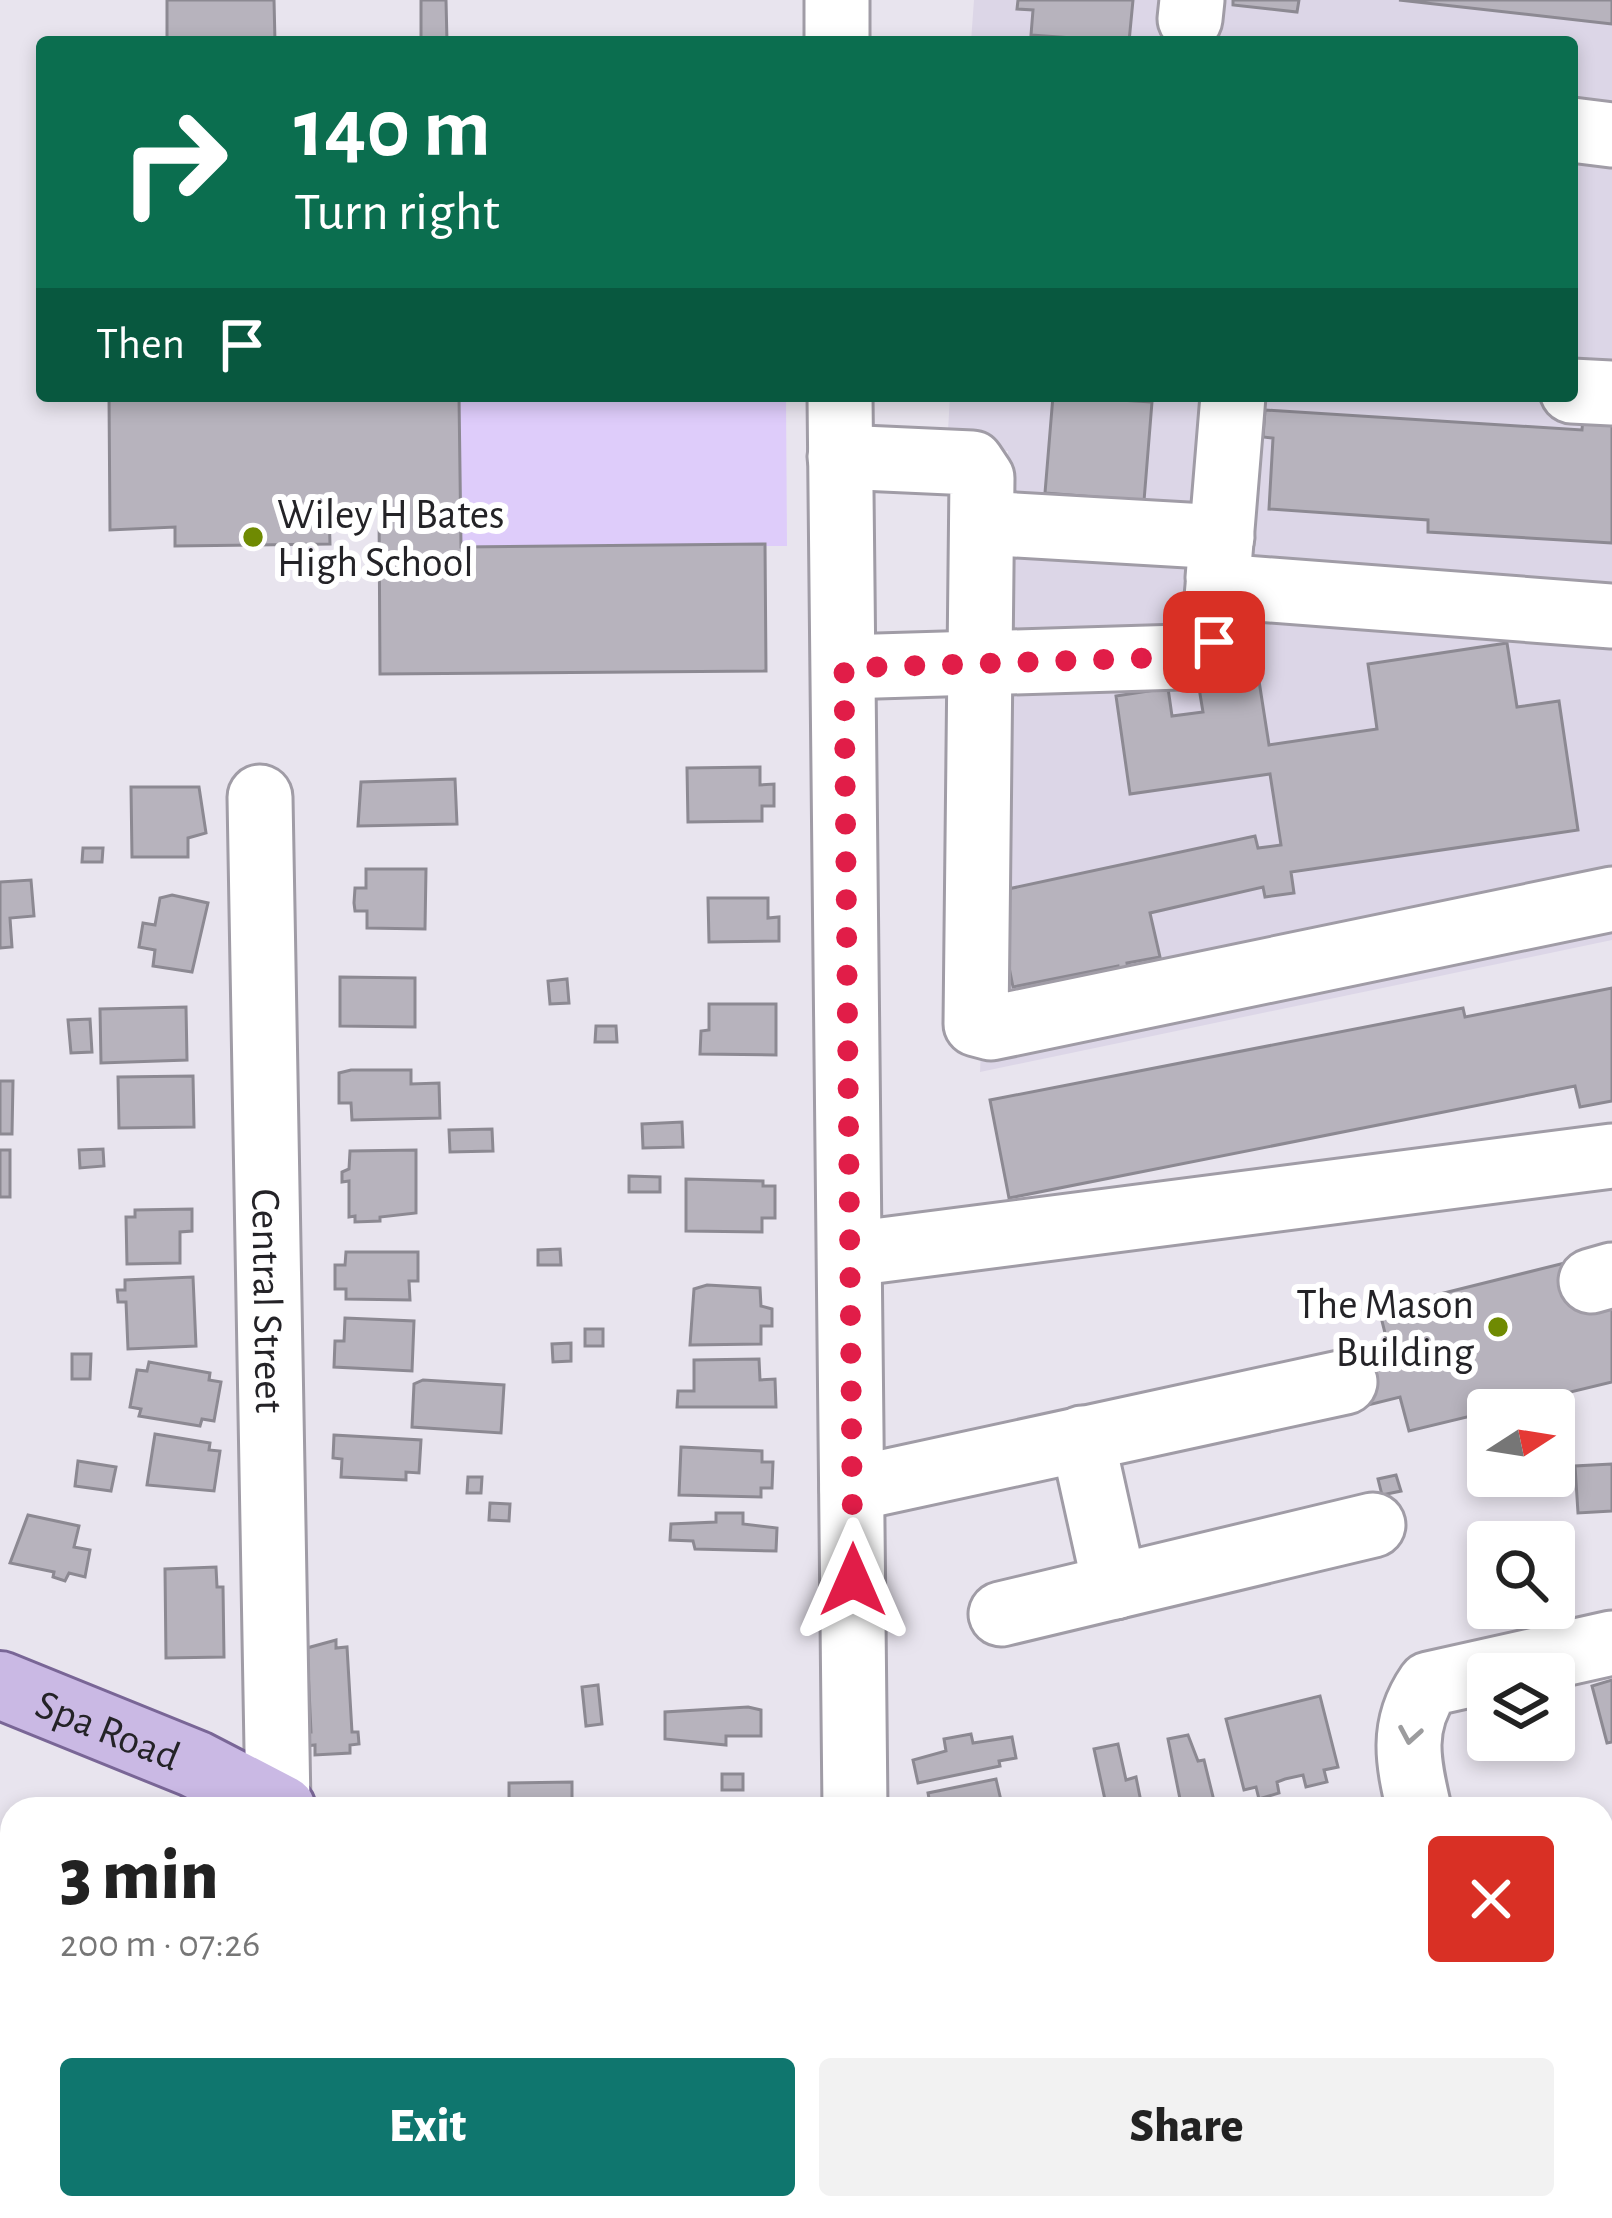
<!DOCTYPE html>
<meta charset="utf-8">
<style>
body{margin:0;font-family:"Alegreya Sans",sans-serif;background:#f2f2f2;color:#222;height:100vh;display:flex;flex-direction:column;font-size:45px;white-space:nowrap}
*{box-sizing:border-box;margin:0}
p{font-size:39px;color:#767676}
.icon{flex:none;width:66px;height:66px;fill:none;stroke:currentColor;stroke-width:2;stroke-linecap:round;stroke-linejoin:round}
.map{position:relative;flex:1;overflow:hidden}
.panel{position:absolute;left:0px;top:1797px;width:1614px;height:423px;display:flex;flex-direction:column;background:#fff;border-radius:36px 36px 0 0;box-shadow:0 6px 18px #0003}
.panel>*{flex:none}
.top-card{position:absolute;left:36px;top:36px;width:1542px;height:366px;border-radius:12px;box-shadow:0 6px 18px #0003;background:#0b6e4f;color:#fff;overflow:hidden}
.needle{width:78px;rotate:78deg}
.tools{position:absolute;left:1467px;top:1389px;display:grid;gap:24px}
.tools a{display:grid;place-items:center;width:108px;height:108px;border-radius:12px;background:#fff;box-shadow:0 6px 18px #0003;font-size:60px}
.pin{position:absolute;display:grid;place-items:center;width:102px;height:102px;color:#fff;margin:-51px;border-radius:24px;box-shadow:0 6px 18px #0006}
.me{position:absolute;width:132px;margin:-66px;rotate:0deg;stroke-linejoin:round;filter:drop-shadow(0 0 9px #0008)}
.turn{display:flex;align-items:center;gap:42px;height:252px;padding:0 60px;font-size:54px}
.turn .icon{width:156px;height:156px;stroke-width:2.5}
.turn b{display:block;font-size:84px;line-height:102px}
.then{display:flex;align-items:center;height:114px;padding:0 60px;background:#0003;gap:24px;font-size:45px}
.round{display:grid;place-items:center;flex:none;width:126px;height:126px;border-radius:12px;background:#f2f2f2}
.overview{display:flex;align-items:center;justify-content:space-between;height:204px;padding:0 60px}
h1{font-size:72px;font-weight:800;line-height:90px}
.cta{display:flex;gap:24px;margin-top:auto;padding:24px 60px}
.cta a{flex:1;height:138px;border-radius:12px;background:#0f766e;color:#fff;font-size:48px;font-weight:800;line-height:138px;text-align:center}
.cta a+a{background:#f2f2f2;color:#222}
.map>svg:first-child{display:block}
.built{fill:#dcd6e7}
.green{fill:#deccfa}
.building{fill:#b7b3bd;stroke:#8c8992;stroke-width:3}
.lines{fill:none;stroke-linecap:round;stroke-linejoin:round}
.minor-casing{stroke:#a09ca6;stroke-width:69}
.major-casing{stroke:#796696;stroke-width:72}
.minor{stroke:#fff;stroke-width:63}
.major{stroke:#cab9e4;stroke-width:66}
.oneway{stroke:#9c9c9e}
.route{stroke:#e11d48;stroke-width:21;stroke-dasharray:0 37.8}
.poi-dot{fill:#6f8a02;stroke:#fff;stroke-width:4.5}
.labels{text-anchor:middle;stroke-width:12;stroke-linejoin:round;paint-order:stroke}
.poi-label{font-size:42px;fill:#242327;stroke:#fff;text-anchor:start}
.street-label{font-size:42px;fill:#242327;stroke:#fff}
</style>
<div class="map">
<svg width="1612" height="2218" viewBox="0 0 1612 2218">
<rect width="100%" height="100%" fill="#e8e4ee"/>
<polygon class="built" points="974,0 1612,0 1612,940 980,1072 1008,451 947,448 950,396 1572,396 1572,42 971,42"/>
<g class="green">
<polygon points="459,396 786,396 787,546 461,547"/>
<polygon points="1612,1936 1612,2218 888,2218 888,2208 1602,2208 1602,1939"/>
</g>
<g class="building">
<polygon points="167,0 274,0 275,42 167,42"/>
<polygon points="421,0 446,0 447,42 326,42 421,41"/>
<polygon points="1018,0 1133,0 1129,42 1031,35 1033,10 1017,9"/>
<polygon points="1233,0 1299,0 1297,12 1233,5"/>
<polygon points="1399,0 1612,0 1612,24"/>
<polygon points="109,396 459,396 461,547 765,544 766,671 380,674 379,508 329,509 330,544 175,546 175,527 110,530"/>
<polygon points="1053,396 1152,402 1144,501 1045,493"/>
<polygon points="1265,410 1582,430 1583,417 1612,419 1612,543 1428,532 1428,520 1269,509 1273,438 1263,437"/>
<polygon points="1507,643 1517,707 1559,701 1578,830 1291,872 1294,893 1265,897 1263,887 1150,913 1160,957 1127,963 1129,976 1120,977 1118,966 1013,987 994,892 1255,836 1258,848 1281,845 1270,774 1130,794 1116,696 1168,688 1172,716 1203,712 1197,676 1257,668 1269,745 1377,729 1368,664"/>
<polygon points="760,767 760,785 774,784 774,806 762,806 762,821 688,822 687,768"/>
<polygon points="455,779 457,824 358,826 361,782"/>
<polygon points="131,787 199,787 206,833 188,838 188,857 132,857"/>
<polygon points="83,848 103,848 102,862 82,862"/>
<polygon points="366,869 426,869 425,929 367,928 367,911 355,911 354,903 355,888 366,888"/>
<polygon points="31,880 34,916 10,918 12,947 0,948 0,882"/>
<polygon points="172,895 208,903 192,972 153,966 155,950 139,947 143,923 155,925 160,898"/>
<polygon points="708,898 768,898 768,918 779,917 779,941 709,942"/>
<polygon points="340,977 415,978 415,1027 340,1026"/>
<polygon points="567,979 569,1003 550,1004 548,981"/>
<polygon points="1612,988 1612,1101 1580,1107 1575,1086 1009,1198 990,1100 1463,1008 1465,1017"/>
<polygon points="709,1004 776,1004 776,1055 700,1054 701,1031 709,1030"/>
<polygon points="186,1007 187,1060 101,1063 100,1009"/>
<polygon points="90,1019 92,1052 71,1053 68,1020"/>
<polygon points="596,1026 616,1026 617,1042 595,1042"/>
<polygon points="351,1070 411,1070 411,1084 439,1083 440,1118 352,1120 351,1103 339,1103 339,1073"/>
<polygon points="193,1076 194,1127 119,1128 118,1077"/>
<polygon points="0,1081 13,1081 12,1134 0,1134"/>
<polygon points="682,1122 683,1147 643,1148 642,1124"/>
<polygon points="492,1129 493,1151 450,1152 449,1130"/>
<polygon points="103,1149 104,1166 80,1168 79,1150"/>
<rect x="0" y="1150" width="10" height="47"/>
<polygon points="416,1150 416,1213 380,1217 380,1221 355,1222 355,1216 349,1217 349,1181 342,1182 342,1172 349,1169 350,1151"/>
<polygon points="629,1176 660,1177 660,1192 629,1192"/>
<polygon points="686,1179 763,1181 763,1186 775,1186 775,1218 762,1218 762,1232 686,1231"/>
<polygon points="192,1209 192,1231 180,1232 180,1263 127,1264 126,1217 135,1217 135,1210"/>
<polygon points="560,1249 561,1265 538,1265 538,1250"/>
<polygon points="346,1252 418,1252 418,1281 409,1281 410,1300 346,1299 346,1289 335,1289 335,1265 345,1265"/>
<polygon points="1585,1258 1612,1303 1612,1382 1409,1431 1400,1397 1352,1409 1339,1357 1388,1345 1379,1309"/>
<polygon points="193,1277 196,1346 128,1349 126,1302 118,1302 117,1290 125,1290 125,1280"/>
<polygon points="707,1285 760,1288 761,1306 772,1309 772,1326 761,1326 761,1344 690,1345 694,1289"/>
<polygon points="345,1318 414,1321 412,1371 334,1367 335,1341 344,1341"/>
<rect x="585" y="1329" width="18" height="17"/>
<polygon points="571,1343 571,1361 553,1362 552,1344"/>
<polygon points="72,1354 91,1354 90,1379 72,1379"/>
<polygon points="759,1359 760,1380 775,1379 776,1407 677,1407 678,1391 694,1391 694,1360"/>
<polygon points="149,1362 210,1373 209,1380 221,1382 214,1421 202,1419 200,1426 139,1416 141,1409 130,1407 137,1370 147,1371"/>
<polygon points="423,1380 504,1385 501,1433 412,1427 414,1384"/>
<polygon points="155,1434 210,1443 209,1450 220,1451 214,1491 147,1485"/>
<polygon points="334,1435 421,1440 419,1473 406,1472 406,1480 341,1477 342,1459 333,1458"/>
<polygon points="681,1447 762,1451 762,1462 773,1462 772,1488 761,1488 761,1497 679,1495"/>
<polygon points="78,1461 116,1467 111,1491 75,1486"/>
<polygon points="1612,1464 1612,1511 1578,1513 1575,1466"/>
<polygon points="1396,1475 1401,1491 1382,1495 1378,1479"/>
<polygon points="468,1477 482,1477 481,1493 467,1493"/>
<polygon points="490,1503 510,1504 509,1521 489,1520"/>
<polygon points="716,1513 743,1513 743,1524 777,1528 776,1551 695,1549 693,1541 670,1540 671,1524 716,1522"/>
<polygon points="28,1515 79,1526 74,1547 90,1550 85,1577 69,1573 65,1581 53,1577 54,1572 10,1563"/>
<polygon points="216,1567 217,1587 223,1587 224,1657 166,1658 165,1569"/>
<polygon points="336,1640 336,1648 347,1647 352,1732 358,1732 359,1744 350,1745 350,1753 315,1755 315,1745 305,1746 304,1732 311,1732 307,1648"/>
<polygon points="1612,1680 1612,1742 1607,1743 1592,1686"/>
<polygon points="598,1685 602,1724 586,1726 582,1687"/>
<polygon points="1320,1696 1338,1767 1324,1770 1327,1782 1306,1787 1303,1775 1285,1779 1277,1782 1279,1793 1259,1799 1256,1787 1244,1790 1226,1719"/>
<polygon points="748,1707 761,1710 761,1736 726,1736 726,1745 665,1739 665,1712"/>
<polygon points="971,1734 973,1743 1012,1737 1016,1758 999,1761 1000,1766 918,1783 913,1760 946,1751 944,1739"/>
<polygon points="1188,1735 1198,1761 1204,1760 1216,1809 1182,1809 1168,1739"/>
<polygon points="1118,1744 1126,1780 1136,1777 1141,1802 1133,1809 1107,1809 1094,1749"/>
<rect x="722" y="1774" width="21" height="16"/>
<polygon points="996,1779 1003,1809 931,1809 928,1793"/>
<polygon points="572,1782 572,1809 509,1809 509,1783"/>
<polygon points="4,2031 12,2037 12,2147 7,2154 0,2148 0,2037"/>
<polygon points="270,2208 338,2208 331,2218 273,2218 277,2213"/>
<polygon points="381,2208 401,2208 406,2212 401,2218 372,2218"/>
<polygon points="601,2208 593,2218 508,2218 497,2210"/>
</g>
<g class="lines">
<defs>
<g id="minor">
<polyline points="837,0 837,42"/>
<polyline points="1190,19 1192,0"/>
<polyline points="1572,130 1612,135"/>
<polyline points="1572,391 1612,393"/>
<polyline points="840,396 855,1809"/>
<polyline points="840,457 972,463 982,478 976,1024 991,1028 1612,899"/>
<polyline points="982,523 1222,537"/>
<polyline points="1218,578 1233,396"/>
<polyline points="844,667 1181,657 1213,642 1218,586 1612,616"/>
<path id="s1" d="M260,797L278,1805"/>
<polyline points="851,1254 1612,1156"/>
<polyline points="1591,1281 1612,1275"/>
<polyline points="1082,1438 1115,1587"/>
<polyline points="852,1489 1345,1382"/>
<polyline points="1001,1614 1373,1525"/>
<path d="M1419,1809C1408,1762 1400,1726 1429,1684L1612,1643"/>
<polyline points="1602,1906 1612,1904"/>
<polyline points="186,2208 197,2218"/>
<polyline points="861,2208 861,2218"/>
<polyline points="55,2218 66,2208"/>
<polyline points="665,2218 674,2208"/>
</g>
<g id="major">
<path id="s2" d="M0,1685L195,1764L282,1809"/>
<polyline points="777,2208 788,2218"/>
</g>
</defs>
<use href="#minor" class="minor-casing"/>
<use href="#major" class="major-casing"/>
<use href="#minor" class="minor"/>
<use href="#major" class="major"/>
</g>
<defs><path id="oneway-chevron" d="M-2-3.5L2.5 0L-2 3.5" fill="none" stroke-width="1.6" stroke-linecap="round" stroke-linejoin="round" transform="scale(3)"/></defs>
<use class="oneway" href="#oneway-chevron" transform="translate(1410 1735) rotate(100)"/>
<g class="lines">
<polyline class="route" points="853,1580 844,668 1181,657 1214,642"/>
</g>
<g class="poi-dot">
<circle cx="253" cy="537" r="12"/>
<circle cx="1498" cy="1327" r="12"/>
</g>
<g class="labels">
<g class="poi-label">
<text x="277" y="528">Wiley H Bates<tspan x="277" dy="48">High School</tspan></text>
<text x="1474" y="1318" text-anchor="end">The Mason<tspan x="1474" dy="48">Building</tspan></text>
</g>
<g class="street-label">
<text dy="15" stroke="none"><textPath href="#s1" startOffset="504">Central Street</textPath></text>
<text dy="15" stroke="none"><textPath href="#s2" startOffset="117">Spa Road</textPath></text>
</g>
</g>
</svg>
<div class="tools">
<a><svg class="needle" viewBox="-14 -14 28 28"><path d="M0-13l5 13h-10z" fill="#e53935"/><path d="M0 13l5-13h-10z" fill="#767676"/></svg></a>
<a><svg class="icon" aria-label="search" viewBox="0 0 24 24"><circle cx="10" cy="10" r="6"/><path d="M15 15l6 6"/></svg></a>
<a><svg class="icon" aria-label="layers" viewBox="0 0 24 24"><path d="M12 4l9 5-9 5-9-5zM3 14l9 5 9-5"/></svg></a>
</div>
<div class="pin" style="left:1214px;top:642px;background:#d93025"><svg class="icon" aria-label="arrive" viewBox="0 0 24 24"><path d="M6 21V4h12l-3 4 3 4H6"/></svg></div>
<svg class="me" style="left:853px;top:1580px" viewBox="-20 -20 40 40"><path d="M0-17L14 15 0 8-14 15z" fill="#e11d48" stroke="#fff" stroke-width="4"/></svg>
<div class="top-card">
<div class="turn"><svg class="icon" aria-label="right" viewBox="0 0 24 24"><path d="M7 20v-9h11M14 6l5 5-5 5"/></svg><div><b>140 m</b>Turn right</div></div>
<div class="then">Then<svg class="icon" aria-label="arrive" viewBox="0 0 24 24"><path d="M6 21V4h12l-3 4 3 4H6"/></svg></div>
</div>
<section class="panel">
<div class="overview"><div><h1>3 min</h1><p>200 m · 07:26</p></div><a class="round" style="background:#d93025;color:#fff"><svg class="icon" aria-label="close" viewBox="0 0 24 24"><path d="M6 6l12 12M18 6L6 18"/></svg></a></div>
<div class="cta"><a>Exit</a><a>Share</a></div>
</section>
</div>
